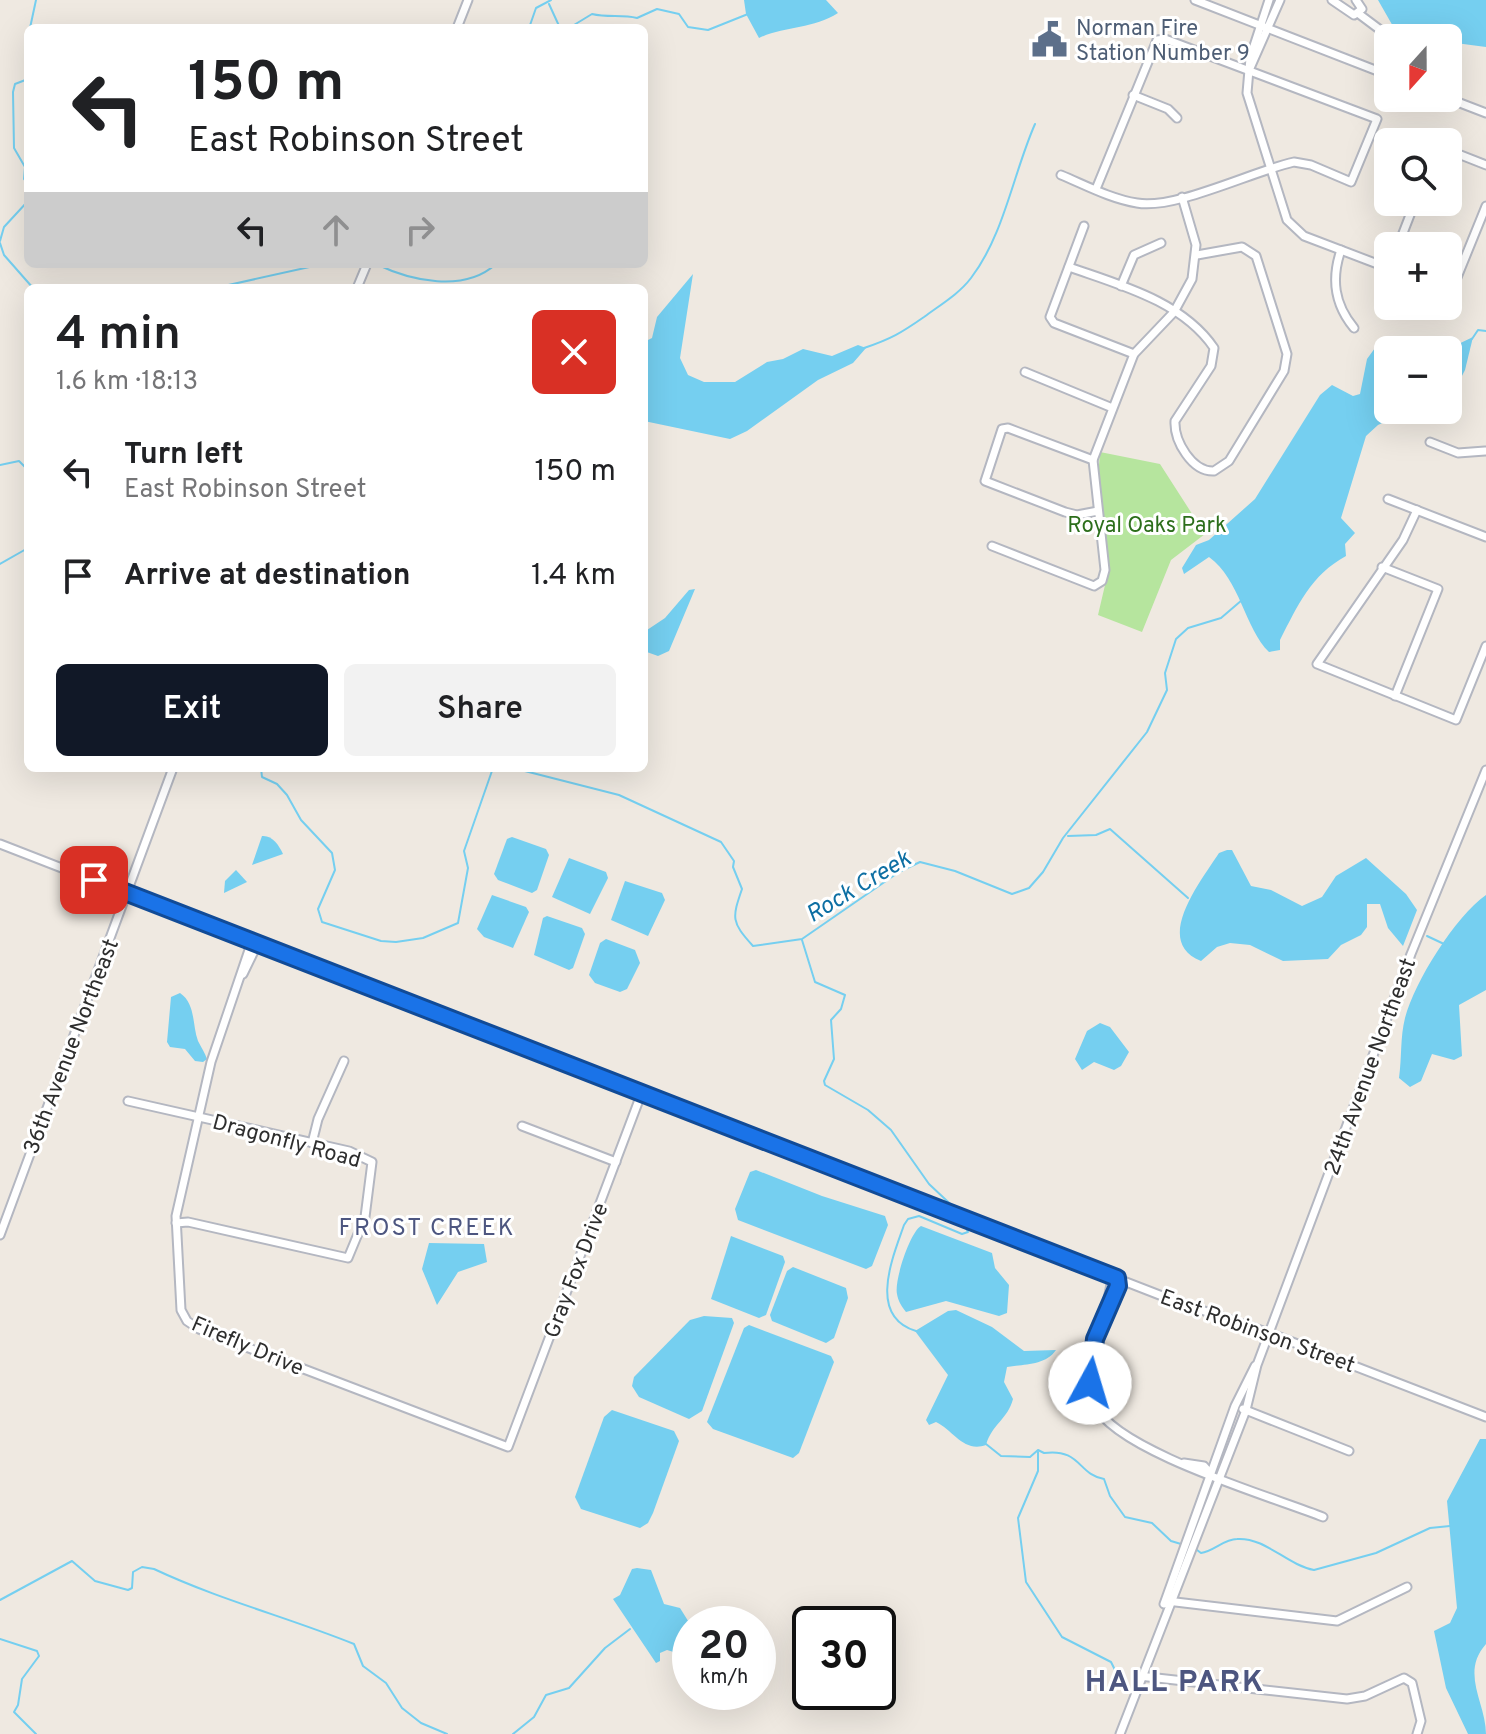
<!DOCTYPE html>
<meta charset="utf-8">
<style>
body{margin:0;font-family:Overpass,sans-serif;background:#f2f2f2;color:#202124;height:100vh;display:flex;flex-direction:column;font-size:30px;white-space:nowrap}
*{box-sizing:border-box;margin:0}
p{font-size:26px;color:#757577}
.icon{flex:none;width:44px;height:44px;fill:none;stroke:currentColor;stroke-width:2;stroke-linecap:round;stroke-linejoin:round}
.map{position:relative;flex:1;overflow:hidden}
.drawer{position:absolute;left:24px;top:284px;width:624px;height:488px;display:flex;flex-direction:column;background:#fff;border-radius:12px;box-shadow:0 8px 32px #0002}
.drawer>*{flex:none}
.guide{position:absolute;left:24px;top:24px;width:624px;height:244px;border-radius:12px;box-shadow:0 8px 32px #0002;background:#fff;color:#202124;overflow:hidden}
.needle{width:52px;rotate:201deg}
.tools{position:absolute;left:1374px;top:24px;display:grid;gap:16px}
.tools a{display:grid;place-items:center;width:88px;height:88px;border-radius:12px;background:#fff;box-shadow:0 8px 32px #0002;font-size:40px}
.speed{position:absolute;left:672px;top:1606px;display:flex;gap:16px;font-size:40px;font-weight:700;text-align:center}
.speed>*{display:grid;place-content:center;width:104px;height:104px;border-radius:50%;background:#fff;box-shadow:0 8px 32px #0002;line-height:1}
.speed small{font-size:20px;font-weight:400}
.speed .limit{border:4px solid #111;border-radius:12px;background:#fff;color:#111}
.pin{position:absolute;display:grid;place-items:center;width:68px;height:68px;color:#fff;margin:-34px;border-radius:16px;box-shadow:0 4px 12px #0006}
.me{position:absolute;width:88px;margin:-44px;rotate:6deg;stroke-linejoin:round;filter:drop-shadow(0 0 6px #0008)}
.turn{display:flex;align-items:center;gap:28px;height:168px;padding:0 32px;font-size:36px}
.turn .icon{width:104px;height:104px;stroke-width:2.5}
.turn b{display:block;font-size:56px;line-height:68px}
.lanes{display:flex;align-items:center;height:76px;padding:0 32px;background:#0003;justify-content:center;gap:40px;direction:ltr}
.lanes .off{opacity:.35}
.round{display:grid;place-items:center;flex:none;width:84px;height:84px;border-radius:12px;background:#f2f2f2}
.overview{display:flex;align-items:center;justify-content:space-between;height:136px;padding:0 32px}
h1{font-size:48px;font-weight:600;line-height:60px}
.action{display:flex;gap:16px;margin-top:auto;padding:16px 32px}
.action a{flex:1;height:92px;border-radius:12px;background:#111827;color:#fff;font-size:32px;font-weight:600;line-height:92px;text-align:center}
.action a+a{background:#f2f2f2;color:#202124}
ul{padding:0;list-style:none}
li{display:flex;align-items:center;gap:24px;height:104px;padding:0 32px}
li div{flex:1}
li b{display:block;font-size:30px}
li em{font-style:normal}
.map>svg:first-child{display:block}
.green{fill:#b6e59e}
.water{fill:#75cff0}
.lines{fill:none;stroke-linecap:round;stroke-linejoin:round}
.stream{stroke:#75cff0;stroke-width:2}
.minor-casing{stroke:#b4b7c1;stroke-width:11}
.minor{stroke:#fff;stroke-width:7}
.route-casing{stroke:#114b97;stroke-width:20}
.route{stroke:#1a73e8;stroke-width:14}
.labels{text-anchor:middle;stroke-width:6;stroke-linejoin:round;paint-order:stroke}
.service-label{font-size:22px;fill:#4e5e75;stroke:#fff;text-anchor:start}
.park-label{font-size:22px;fill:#2c6e1b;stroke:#fff}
.street-label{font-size:22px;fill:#2e2e2e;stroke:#fff}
.water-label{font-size:24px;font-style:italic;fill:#0d6fa3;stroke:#fff}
.neighbourhood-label{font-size:24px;letter-spacing:2px;fill:#4d5680;stroke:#fff}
.district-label{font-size:30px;font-weight:bold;letter-spacing:2px;fill:#4d5680;stroke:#fff}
</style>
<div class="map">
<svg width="1486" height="1734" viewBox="0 0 1486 1734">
<rect width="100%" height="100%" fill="#efe9e1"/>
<polygon class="green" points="1100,452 1160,464 1205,534 1171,560 1142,632 1098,615 1109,568 1098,479"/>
<g class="water">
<path d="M744,0H826L838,13C813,29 784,26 759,38L746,14Z"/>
<polygon points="1378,0 1486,0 1486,47 1448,42 1448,38 1429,38 1394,28"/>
<polygon points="693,274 680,358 688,375 704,382 735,382 767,362 783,359 803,349 832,356 858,345 866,348 853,363 818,380 747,431 730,439 644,421 644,342 652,338 657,317"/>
<polygon points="1473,337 1465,370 1448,403 1448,349"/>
<path d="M1375,348L1382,355L1380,387L1388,389V410H1410L1378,425L1366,436L1341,518L1355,533L1345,544L1346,556C1311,575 1298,605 1280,640V650L1269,652C1245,629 1240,579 1209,557L1184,574L1182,568L1196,545L1209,540L1255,499L1320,395L1332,385L1353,396L1360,394L1367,359Z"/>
<polygon points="695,589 669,651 658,656 644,651 644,632 665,618 689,590"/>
<path d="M262,836C272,835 279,845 283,854L252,865Z"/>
<polygon points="512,837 546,849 549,855 537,890 532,893 498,880 494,874 507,839"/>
<path d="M1227,850H1232L1251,886L1271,890L1302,906L1322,897L1336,876L1366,858L1406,894L1417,910L1403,946L1388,928L1380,904H1367V927L1361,935L1341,945L1328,959L1283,961L1250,945L1230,943L1217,947L1201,961C1152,942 1201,881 1219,853Z"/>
<polygon points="569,858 606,872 608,878 590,914 552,897"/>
<polygon points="236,870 247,882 224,893 225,881"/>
<polygon points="625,881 662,893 665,900 648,936 611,920"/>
<polygon points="492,895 526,907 529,912 513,948 484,937 477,929"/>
<path d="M1486,895V990L1459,1005L1462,1056L1454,1060L1432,1054L1421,1081L1410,1087L1399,1078C1402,1057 1400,1038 1405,1018C1415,981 1455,917 1486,895Z"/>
<polygon points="547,916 582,928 585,934 573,968 569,970 534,955 543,918"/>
<polygon points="606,939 635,950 640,963 627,989 620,992 595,983 589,975 600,943"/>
<path d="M180,993C196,1004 192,1025 198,1041C201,1047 205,1053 207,1059L203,1062L195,1061L185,1049L170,1047L167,1042L171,997Z"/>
<polygon points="1100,1023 1110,1027 1129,1052 1121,1066 1114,1070 1094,1062 1082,1070 1075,1059 1087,1031"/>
<polygon points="756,1170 822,1196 885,1216 888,1225 872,1266 866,1269 738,1220 735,1209 750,1172"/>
<path d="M921,1226L992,1253L995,1268L1009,1285L1007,1313L999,1316L946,1301L906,1312C902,1307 898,1301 897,1294C894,1281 910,1232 921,1226Z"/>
<polygon points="731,1236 783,1256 785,1262 766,1315 759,1318 711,1299"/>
<polygon points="429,1243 484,1244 487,1262 458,1272 437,1305 422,1269"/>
<polygon points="793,1267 846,1288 848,1298 834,1338 826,1343 772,1321 770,1315 787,1271"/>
<path d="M956,1310L992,1327L1024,1351L1056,1350C1045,1366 1023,1364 1007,1367L1004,1382L1013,1399C1008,1419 992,1424 986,1445C964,1453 954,1431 936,1422L929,1425L926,1420L948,1375L915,1331L948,1311Z"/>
<polygon points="704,1316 732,1318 734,1323 702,1411 689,1419 639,1397 632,1386 634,1377 690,1320"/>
<polygon points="749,1325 831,1356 834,1362 799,1453 793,1458 713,1429 707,1422 744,1328"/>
<polygon points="612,1410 674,1431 679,1441 653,1513 648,1523 640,1528 581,1509 575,1497 604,1417"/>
<path d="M1480,1439H1486V1644C1460,1673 1486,1703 1486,1734H1468L1446,1688L1434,1631L1450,1623L1457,1608L1447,1501Z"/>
<polygon points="637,1568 651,1570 664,1604 680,1608 690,1624 690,1657 667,1650 660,1653 660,1661 656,1663 613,1599 620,1595 632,1569"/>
</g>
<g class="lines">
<g class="stream">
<polyline points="549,4 560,28"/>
<polyline points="30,28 36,0"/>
<polyline points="529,28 536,8 551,0"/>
<path d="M569,28L592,14C608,18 622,14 637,18L657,9L679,14L688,27L708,30L748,14"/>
<polyline points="28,79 15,84 13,92 14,148 25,167 24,179 28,184"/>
<polyline points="0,241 4,227 28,201"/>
<polyline points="0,243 4,255 33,288"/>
<path d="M376,264C411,281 464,293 496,264"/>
<polyline points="215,288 323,264"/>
<polyline points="1472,339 1478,330 1486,331"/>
<path d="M864,348C891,339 901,333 924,317C940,305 959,294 971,278C1004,235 1013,174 1035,124"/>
<polyline points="0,465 19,461 28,470"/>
<polyline points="0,564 28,548"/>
<polyline points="261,768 262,777 277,784 287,795 301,820 332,853 335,870 318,909 322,922 381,941 396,942 423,938 458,923 468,868 464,851 493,768"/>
<path d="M513,768L619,795L721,842L734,861L733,867L742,889C732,918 731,922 753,946L802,939L899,872L920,862L955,871L1012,894L1029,888L1043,872L1063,838L1147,732L1167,690L1165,673L1176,639L1188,628L1221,618L1242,600"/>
<polyline points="1068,836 1096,835 1110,829 1188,898"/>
<polyline points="1427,936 1444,944"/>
<polyline points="802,940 815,982 845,995 841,1009 831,1020 834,1059 824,1081 825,1085 868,1110 891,1130 929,1184 962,1215"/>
<path d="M916,1331C867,1316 893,1257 904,1225L908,1219L919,1216L962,1234L968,1232L963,1221"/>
<path d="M986,1444L1001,1456L1030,1457L1038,1450L1044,1453C1081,1448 1078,1475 1104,1479L1110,1496L1125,1517L1152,1523L1171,1541L1181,1544"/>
<polyline points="1038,1452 1038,1471 1018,1518 1026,1582 1062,1637 1111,1662 1124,1688"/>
<path d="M1197,1550L1201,1553C1214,1551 1224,1539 1237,1539C1265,1537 1287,1565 1314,1570L1376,1553L1430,1528L1450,1526"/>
<path d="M0,1600L72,1561L95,1581L128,1590L132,1588L133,1572L142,1567L154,1569C220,1600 287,1617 354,1644L363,1666L386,1683L402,1708L421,1723L447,1734"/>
<polyline points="0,1639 37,1651 39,1656 22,1679 18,1705 14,1712 36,1734"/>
<polyline points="513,1734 534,1717 546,1695 569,1688 605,1648 630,1629"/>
</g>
<defs>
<g id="minor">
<polyline points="1195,0 1388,75"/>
<polyline points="1269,0 1250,58 1247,93 1287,220 1304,236 1388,268"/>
<polyline points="1332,0 1354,15 1362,9 1356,0"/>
<polyline points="1359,14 1391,38"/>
<polyline points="457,28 468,0"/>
<polyline points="1250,68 1280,0"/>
<polyline points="1133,95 1168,109 1177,118"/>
<polyline points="1447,98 1486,113"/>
<polyline points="1448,150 1486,165"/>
<path d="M1061,175C1085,185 1111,199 1137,203C1175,210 1253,171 1294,162L1311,165L1351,182L1377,119L1165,39L1157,40L1096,189"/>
<polyline points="1084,226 1050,317 1054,323 1134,354"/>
<polyline points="1398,246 1415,202"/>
<path d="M1341,250C1331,279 1334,304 1354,328"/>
<path d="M1069,267C1120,285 1182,301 1214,348L1211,366L1175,421C1174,441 1192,472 1214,471L1229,461L1284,371L1287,354L1256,256L1242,247L1197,255"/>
<polyline points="1121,286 1134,255 1161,243"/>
<polyline points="357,288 367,264"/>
<polyline points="1448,289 1456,280 1486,206"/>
<polyline points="1025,372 1110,407"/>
<polyline points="1430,442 1458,453 1485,451"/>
<polyline points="1093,460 1008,428 1002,429 985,481 1065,512 1077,515 1098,511"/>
<polyline points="1388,499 1486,537"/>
<polyline points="1417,510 1403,540 1317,664 1456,720 1486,646"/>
<polyline points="992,546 1094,586 1102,581 1105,570 1093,460 1134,354 1174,312 1192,279 1196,245 1182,197"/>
<polyline points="1382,567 1438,589 1395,696"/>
<polyline points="0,844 1175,1301 1269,1333 1486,1417"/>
<polyline points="252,941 211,1062 176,1216 181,1310 187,1321 199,1329 508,1447 642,1092"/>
<polyline points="243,974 258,943"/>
<polyline points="128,1101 349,1151 372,1162 365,1217 348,1258 188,1222 176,1223"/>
<polyline points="522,1126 616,1162"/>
<polyline points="312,1143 318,1119 344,1061"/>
<polyline points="0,1235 173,768"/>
<polygon points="1117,1278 1118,1286 1106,1309 1111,1284"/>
<path d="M1106,1309C1096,1339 1082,1374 1095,1405C1115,1451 1273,1497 1323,1517"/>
<polyline points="1243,1409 1349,1451"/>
<polyline points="1184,1463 1204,1466 1210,1473"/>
<polyline points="1167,1601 1337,1621 1407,1587"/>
<polyline points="1164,1604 1235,1406 1255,1366"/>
<polyline points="1139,1676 1347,1699 1365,1696 1404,1678 1412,1683 1421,1721 1417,1734"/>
<polyline points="1120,1734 1246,1410 1257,1365 1411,954 1486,770"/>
</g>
</defs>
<use href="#minor" class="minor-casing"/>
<use href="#minor" class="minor"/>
</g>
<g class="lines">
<defs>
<polyline id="route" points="94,880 1117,1278 1118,1286 1095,1339 1090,1383"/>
</defs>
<use href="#route" class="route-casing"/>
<use href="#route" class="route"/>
</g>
<defs>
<symbol id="civic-bare" viewBox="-9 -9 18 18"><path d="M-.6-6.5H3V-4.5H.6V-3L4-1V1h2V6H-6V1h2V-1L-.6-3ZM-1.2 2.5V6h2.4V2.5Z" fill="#5c6f8a" stroke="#fff" stroke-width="2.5" paint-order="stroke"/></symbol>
</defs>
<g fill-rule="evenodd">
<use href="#civic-bare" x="1024" y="14" width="51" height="51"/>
</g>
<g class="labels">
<g class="service-label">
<text x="1076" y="35">Norman Fire<tspan x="1076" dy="25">Station Number 9</tspan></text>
</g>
<g class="park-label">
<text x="1147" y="532">Royal Oaks Park</text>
</g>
<g class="street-label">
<text transform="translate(70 1046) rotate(-69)" y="8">36th Avenue Northeast</text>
<text transform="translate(1369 1066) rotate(-70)" y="8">24th Avenue Northeast</text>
<text transform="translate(287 1140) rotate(15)" y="8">Dragonfly Road</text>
<text transform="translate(575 1270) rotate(-69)" y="8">Gray Fox Drive</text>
<text transform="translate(1258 1330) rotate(20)" y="8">East Robinson Street</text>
<text transform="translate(248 1345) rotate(23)" y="8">Firefly Drive</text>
</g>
<g class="water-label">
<text transform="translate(858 886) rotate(-31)" y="8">Rock Creek</text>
</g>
<g class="neighbourhood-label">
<text x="427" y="1235">FROST CREEK</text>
</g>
<g class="district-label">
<text x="1175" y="1691">HALL PARK</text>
</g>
</g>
</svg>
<div class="tools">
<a><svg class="needle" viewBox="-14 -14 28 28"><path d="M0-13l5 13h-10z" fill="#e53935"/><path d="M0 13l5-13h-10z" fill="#757577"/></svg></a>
<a><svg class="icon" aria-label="search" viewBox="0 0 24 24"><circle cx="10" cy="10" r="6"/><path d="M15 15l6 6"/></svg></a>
<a>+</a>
<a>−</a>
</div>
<div class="speed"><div>20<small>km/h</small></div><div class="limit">30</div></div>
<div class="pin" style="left:94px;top:880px;background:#d93025"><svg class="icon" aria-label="arrive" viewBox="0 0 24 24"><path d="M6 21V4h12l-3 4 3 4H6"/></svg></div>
<svg class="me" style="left:1090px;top:1383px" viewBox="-20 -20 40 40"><circle r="19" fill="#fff"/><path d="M0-13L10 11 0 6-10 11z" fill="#1a73e8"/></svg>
<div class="guide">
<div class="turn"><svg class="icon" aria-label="left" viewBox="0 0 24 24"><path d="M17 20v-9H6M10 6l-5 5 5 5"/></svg><div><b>150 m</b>East Robinson Street</div></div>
<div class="lanes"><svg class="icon" aria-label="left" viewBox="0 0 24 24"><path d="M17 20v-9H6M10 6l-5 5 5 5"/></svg><svg class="icon off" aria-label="ahead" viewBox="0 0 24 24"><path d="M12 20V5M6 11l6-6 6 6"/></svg><svg class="icon off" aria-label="right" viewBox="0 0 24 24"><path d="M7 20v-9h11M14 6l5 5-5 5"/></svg></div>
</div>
<section class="drawer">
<div class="overview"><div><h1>4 min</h1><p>1.6 km · 18:13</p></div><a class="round" style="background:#d93025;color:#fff"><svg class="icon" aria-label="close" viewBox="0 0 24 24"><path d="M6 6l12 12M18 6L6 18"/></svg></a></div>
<ul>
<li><svg class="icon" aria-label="left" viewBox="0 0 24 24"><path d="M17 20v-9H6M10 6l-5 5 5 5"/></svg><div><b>Turn left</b><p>East Robinson Street</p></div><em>150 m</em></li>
<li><svg class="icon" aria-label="arrive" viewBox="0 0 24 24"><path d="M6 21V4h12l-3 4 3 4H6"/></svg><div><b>Arrive at destination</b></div><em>1.4 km</em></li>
</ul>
<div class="action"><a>Exit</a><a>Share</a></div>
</section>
</div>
